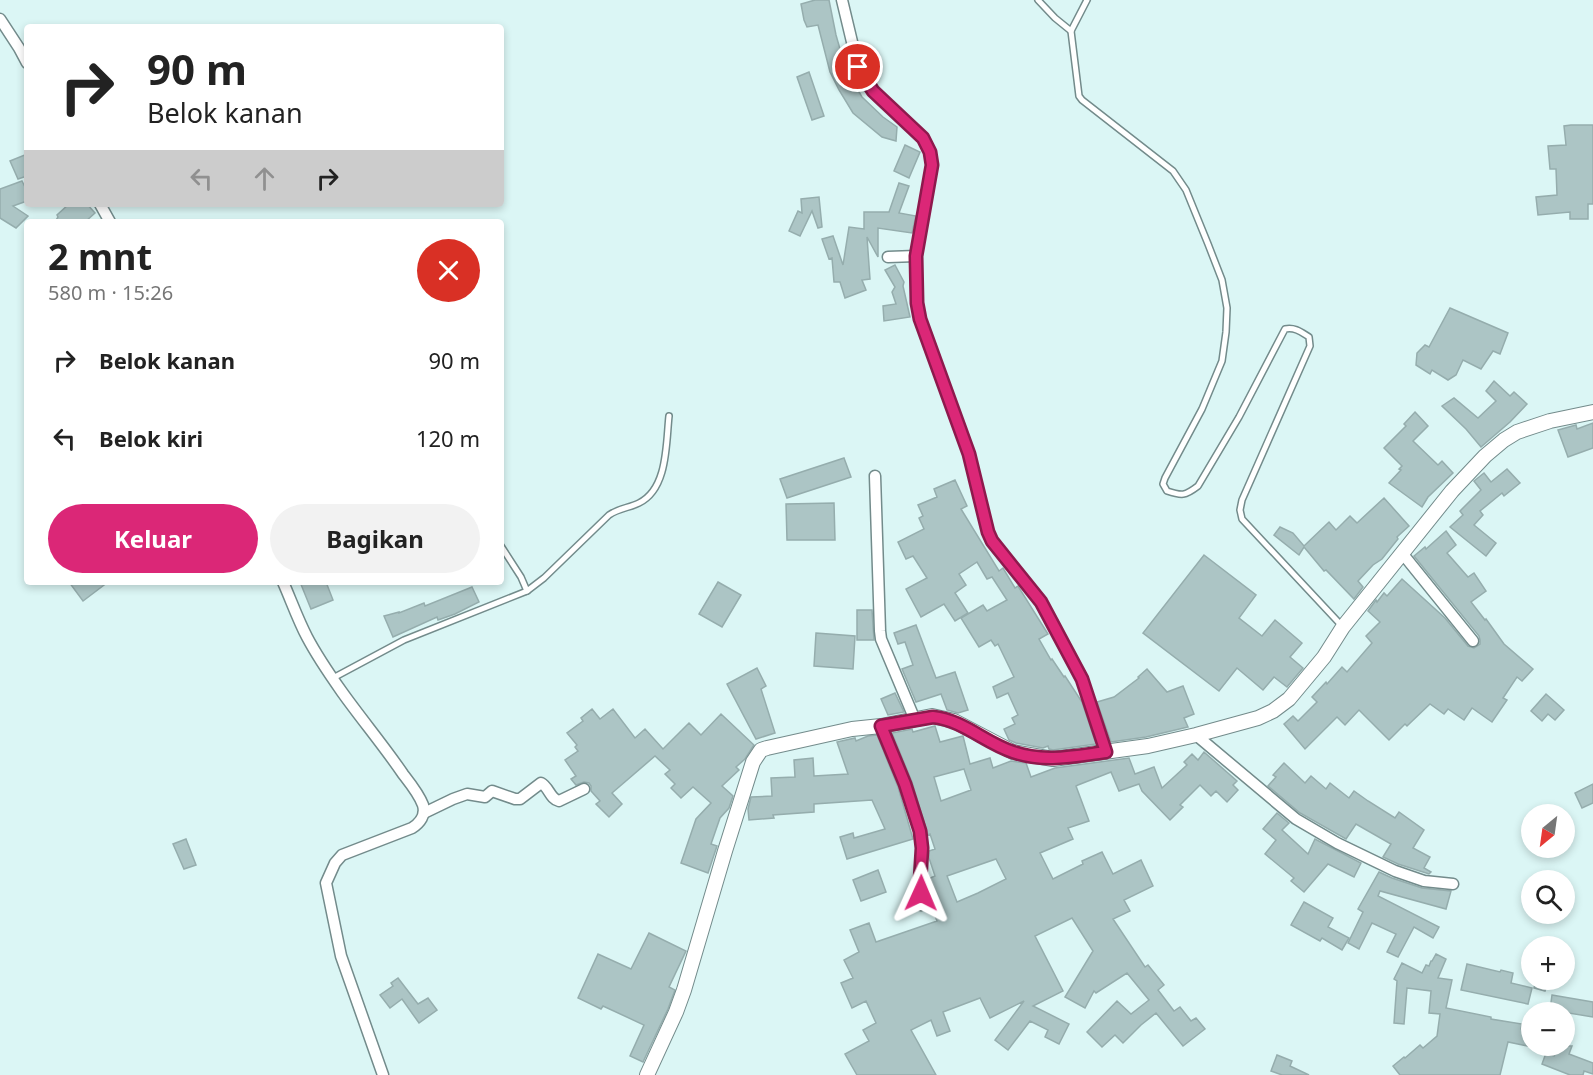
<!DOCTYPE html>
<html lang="id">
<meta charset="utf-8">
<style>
body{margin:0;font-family:"Noto Sans",sans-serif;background:#f2f2f2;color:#222;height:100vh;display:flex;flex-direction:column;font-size:22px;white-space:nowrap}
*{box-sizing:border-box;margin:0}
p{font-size:20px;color:#767676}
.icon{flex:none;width:33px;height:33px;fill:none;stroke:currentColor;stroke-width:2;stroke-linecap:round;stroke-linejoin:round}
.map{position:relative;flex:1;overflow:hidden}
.side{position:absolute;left:24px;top:219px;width:480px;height:366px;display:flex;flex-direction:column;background:#fff;border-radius:6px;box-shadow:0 3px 9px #0003}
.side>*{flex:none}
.guide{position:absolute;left:24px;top:24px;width:480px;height:183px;border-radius:6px;box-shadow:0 3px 9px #0003;background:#fff;color:#222;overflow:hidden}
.needle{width:39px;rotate:209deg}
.controls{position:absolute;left:1521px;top:804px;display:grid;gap:12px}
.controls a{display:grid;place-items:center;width:54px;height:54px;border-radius:50%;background:#fff;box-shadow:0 3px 9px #0003;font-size:30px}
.pin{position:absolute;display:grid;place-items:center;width:51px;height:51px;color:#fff;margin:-26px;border:3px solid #fff;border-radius:50%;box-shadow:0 2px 6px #0007}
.me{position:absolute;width:66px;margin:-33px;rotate:1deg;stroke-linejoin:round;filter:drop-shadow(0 0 4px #0008)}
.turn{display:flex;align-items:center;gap:21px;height:126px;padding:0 24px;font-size:27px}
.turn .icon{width:78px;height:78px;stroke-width:2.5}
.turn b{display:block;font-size:42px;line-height:51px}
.lanes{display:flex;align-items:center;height:57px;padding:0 24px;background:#0003;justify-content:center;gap:30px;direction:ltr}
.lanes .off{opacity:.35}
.round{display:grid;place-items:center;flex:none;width:63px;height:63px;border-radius:32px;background:#f2f2f2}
.head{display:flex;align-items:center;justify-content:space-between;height:102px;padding:0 24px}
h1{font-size:36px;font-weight:700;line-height:45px}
.primary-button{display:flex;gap:12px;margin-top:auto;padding:12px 24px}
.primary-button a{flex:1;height:69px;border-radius:36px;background:#db2777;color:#fff;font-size:24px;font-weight:700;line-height:69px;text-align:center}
.primary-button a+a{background:#f2f2f2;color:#222}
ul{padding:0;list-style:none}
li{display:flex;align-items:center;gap:18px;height:78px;padding:0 24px}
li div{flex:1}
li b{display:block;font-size:22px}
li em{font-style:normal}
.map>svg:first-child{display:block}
.building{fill:#acc5c5;stroke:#95adad;stroke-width:1.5;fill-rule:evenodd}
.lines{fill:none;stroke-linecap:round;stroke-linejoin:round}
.service-casing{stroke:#738b8b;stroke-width:8}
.minor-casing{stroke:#738b8b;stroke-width:13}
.tertiary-casing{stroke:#738b8b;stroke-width:16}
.service{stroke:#fff;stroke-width:5}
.minor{stroke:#fff;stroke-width:10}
.tertiary{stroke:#fff;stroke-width:14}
.route-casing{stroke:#8e194d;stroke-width:15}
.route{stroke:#db2777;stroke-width:10}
</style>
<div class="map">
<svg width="1593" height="1075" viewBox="0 0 1593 1075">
<rect width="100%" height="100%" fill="#dbf6f5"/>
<g class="building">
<polygon points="815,0 829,0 836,35 846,70 862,97 883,117 897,127 896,141 882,137 853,113 839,90 830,72 818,25 807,27 804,20 801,4"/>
<polygon points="809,72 824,116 812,120 797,77"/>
<polygon points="1571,125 1593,125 1593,204 1588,204 1588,219 1570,219 1570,212 1538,215 1536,197 1557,195 1556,169 1550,169 1548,146 1566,145 1564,126"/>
<polygon points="905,145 920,152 909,178 894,171"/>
<polygon points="27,154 27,176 18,179 10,161"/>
<polygon points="22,181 27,191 27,201 13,206 28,216 16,228 0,218 0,189"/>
<polygon points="899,183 909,186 899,213 916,216 912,233 878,228 878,257 867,237 870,279 862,280 866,290 845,298 840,282 834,282 832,258 829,259 822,239 833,236 843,265 849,227 864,229 864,212 889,212"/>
<polygon points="819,197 822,227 818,228 812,211 800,236 789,231 798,211 802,213 801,199"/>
<polygon points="69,204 87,204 95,213 85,222 55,222 58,217 57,215"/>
<polygon points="895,265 904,282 903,286 910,317 884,321 883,306 896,304 892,292 895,287 885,270"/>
<polygon points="1450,308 1508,333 1500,354 1493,351 1481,369 1463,360 1456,375 1448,380 1432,370 1430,374 1416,365 1417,353 1425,345 1429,347"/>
<polygon points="1494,381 1510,396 1514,392 1527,404 1510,422 1481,447 1466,429 1442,406 1454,398 1478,418 1496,401 1486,391"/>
<polygon points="1415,412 1428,426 1413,441 1438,465 1442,461 1453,473 1428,497 1422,507 1389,483 1401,470 1399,469 1402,466 1384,448 1406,426 1404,424"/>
<polygon points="1593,423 1593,448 1568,457 1558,430 1576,425 1577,429"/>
<polygon points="844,458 851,477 787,498 780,479"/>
<polygon points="1507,469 1520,483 1504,496 1502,493 1480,511 1483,515 1474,525 1496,543 1486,556 1450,527 1463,515 1460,511 1481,490 1474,481 1484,473 1491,482"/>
<polygon points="955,480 967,506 961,509 999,571 1003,568 1015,588 1018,586 1048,634 1039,639 1051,660 1052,659 1064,677 1065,676 1082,702 1096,744 1053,750 1049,749 1048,746 1043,748 1016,743 1009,740 1004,729 1015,724 1012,718 1018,715 1008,693 997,698 993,687 1014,677 998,644 995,646 991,640 979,647 961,618 983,605 987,611 1007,600 992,577 987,579 977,562 959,574 966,585 955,593 968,613 955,621 944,604 921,617 906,589 927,578 913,556 906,559 898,542 924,529 919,518 923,516 918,505 937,497 934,489"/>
<polygon points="1384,498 1409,526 1397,537 1398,539 1382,559 1373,565 1358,581 1363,587 1354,599 1326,570 1324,571 1304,547 1299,555 1274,535 1280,527 1293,533 1304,546 1329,522 1336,530 1350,516 1357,523"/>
<polygon points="834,503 835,540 787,540 786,504"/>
<polygon points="1446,531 1456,545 1447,553 1468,577 1474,573 1486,591 1471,602 1485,620 1486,619 1504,644 1533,669 1522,681 1517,677 1503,698 1507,700 1492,722 1472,708 1464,720 1448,709 1444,714 1430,704 1407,726 1405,724 1389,740 1359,710 1345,725 1337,717 1305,749 1284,724 1293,716 1298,721 1317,702 1312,697 1326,682 1327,684 1342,667 1347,672 1372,643 1366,636 1380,622 1368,611 1376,600 1377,602 1384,593 1387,596 1402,579 1445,618 1468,646 1474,648 1480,644 1480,640 1479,636 1414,556 1425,547 1426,549"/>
<polygon points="1204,555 1256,595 1239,618 1262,636 1275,620 1302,643 1290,657 1303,668 1287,687 1274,677 1263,690 1237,668 1219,691 1143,633"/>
<polygon points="69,582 108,582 83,601"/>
<polygon points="300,582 326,582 333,600 311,609"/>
<polygon points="718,582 741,595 722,627 699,614"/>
<polygon points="472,587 479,602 455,614 438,620 437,617 393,637 384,616 399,612 399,613 424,603 425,606"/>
<polygon points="857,610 872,610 874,640 857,640"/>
<polygon points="916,625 936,678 955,672 968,710 958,713 947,710 941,694 916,702 902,669 913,665 905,642 898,644 894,633"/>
<polygon points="816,633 855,636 853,669 814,666"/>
<polygon points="757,668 766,686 761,689 775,733 756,739 727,684"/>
<polygon points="1147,669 1167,692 1183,686 1194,714 1184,718 1188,727 1146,737 1111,742 1097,702 1114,697 1139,678 1138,677"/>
<polygon points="895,693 904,712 888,715 881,699"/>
<polygon points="1546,694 1564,710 1555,720 1548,714 1542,721 1531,711"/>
<polygon points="592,709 600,719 613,709 635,738 645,729 663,749 689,723 701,735 721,714 754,745 745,759 736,767 739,770 722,786 733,796 729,808 720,818 711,844 717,846 708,873 681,863 696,819 711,803 693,787 681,798 671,788 675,784 665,774 670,770 655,756 612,793 622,804 609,817 596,804 600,801 591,791 591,786 589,783 584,782 576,785 571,779 576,776 565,760 578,751 575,747 577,745 567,733 583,721 581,718"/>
<path d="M935,726L940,742L963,736L970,764L990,758L993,768L1011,761L1026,763L1031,777L1055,768L1129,758L1135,774L1154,767L1162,788L1187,765L1184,762L1192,754L1198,760L1204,752L1237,781L1233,785L1238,790L1227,802L1216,791L1211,796L1200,785L1180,805L1183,807L1170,820L1142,791L1139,784L1119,791L1111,772L1078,785L1076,786L1089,821L1068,828L1073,839L1040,853L1053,879L1083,864L1082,861L1102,852L1113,874L1141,860L1153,886L1124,900L1130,911L1113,919L1145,967L1148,965L1164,985L1158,990L1174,1011L1180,1007L1191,1021L1196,1018L1205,1029L1183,1046L1156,1013L1141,1025L1123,1043L1115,1035L1102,1047L1087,1032L1117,1001L1131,1014L1149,1000L1127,973L1096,993L1094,991L1085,1008L1065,997L1093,951L1072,918L1035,936L1063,991L1033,1006L1069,1024L1059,1044L1045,1037L1048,1030L1030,1021L1008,1050L995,1040L1024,1001L990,1018L980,998L943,1012L950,1031L937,1036L931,1020L911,1030L936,1075H857L845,1054L869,1041L863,1030L876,1023L866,1001L852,1008L841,983L853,978L844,960L859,952L850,930L869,923L876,942L937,921L928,898V879L935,876L929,858V851L935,849L930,834L928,835L912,782L892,733L912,729L913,732ZM964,769L971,790L941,801L934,777ZM996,859L1006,879L978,893L957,902L947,876Z"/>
<polygon points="877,735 898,787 913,839 847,859 840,837 853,833 854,838 885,829 872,800 814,804 814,812 773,815 774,818 749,820 748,809 751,797 772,796 771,778 795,777 794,760 813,758 814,776 848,774 837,742 855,738 856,741 868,736"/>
<polygon points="1284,763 1305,783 1311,776 1326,789 1330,783 1349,798 1354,791 1368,801 1395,818 1399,812 1424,830 1413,848 1430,857 1424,868 1431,872 1429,874 1398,864 1383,857 1391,844 1356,824 1346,839 1300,813 1268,786 1276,777 1273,775"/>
<polygon points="1593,784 1593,803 1582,808 1575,793"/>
<polygon points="1277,813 1289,823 1282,830 1308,854 1315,839 1361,863 1354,877 1328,864 1304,892 1291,881 1294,878 1265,854 1276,840 1263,829"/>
<polygon points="186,839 196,865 184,869 173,844"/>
<polygon points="878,870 886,892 861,901 853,880"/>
<polygon points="1379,872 1392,878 1422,888 1451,891 1446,909 1380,891 1378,896 1439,927 1433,938 1414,927 1398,957 1387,952 1396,934 1372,923 1359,949 1348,943 1363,912 1358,909"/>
<polygon points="1304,902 1333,918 1328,927 1349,938 1342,950 1322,938 1320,941 1291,925"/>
<polygon points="649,933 686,951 669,987 675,990 668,1009 643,1062 630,1056 644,1025 603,1006 601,1009 578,998 598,954 631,969"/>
<polygon points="1436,954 1446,959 1438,978 1452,980 1446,1008 1491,1017 1491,1019 1522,1024 1521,1029 1532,1031 1532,1047 1508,1042 1500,1075 1400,1075 1393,1066 1404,1057 1405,1058 1420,1045 1423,1048 1437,1036 1440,1014 1429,1013 1431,991 1407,988 1404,1024 1394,1023 1397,981 1394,979 1402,963 1422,973 1426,965 1429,966 1431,961 1432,961"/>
<polygon points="1467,964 1500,972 1501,970 1513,973 1511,983 1532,988 1528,1004 1461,990"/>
<polygon points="398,978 418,1004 428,998 437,1010 419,1023 402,999 390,1008 380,995 393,986 391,983"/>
<polygon points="1536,980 1548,980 1545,991 1534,988"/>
<polygon points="1552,995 1593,1002 1593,1017 1550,1010"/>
<polygon points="1558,1046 1572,1046 1569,1054 1593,1063 1593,1074 1584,1071 1583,1075 1570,1075 1542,1064 1546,1053 1554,1056"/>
<polygon points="1277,1055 1292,1061 1290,1066 1309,1075 1282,1075 1271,1071"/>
</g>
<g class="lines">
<defs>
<g id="service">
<polyline points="1038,0 1055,18 1071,31"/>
<path d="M1087,0L1071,31L1079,96L1082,100L1173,171L1186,190L1208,244L1222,280L1227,308L1226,332L1222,361L1202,409L1165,478L1163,484L1167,491C1182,496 1185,496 1198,486L1239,417L1285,329C1295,327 1301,332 1309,337L1310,346L1242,500L1240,510L1242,519L1342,626"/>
<polyline points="501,546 521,577 527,591"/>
<path d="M333,678L404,640L527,591L544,578L609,515C619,508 629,508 639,503C668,489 666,443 669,416"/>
</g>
<g id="minor">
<polyline points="842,0 858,67 873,91 923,138 930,152 932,165 916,256 917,303 920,319 969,454 988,532 992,541 1041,602 1082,679 1106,752"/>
<polyline points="0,19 19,48 27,63"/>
<polyline points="100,204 110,222"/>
<polyline points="888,257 916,256"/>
<polyline points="875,476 880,631 881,639 915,720"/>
<polyline points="1402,553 1473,641"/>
<path d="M283,582C291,600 298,620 307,637C317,656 330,675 342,692C362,720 384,746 403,774C410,783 419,794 423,805C426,815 420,823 412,828L342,855L335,863L326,883L341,956L383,1075"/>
<polyline points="881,726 905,784 920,831 922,848 920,881 921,905"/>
<polyline points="1196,735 1296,819 1337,843 1395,871 1424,881 1453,884"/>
<path d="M424,813L453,799L467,794L485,797L492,791L515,799H520L541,783C549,787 550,799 559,801L584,789"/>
</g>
<polyline id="tertiary" points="647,1075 676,1012 684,990 725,851 753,762 761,750 767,748 852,729 881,726 932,716 954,721 1013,752 1053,759 1148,746 1196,735 1258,718 1273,711 1289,699 1324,657 1343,627 1452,491 1485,456 1504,440 1517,432 1550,421 1593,412"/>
</defs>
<use href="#service" class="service-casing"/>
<use href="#minor" class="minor-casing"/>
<use href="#tertiary" class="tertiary-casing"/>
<use href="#service" class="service"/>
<use href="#minor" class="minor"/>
<use href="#tertiary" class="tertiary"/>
</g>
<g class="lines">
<defs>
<path id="route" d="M858,67L873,91L923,138L930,152L932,165L916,256L917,303L920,319L969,454L988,532L992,541L1041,602L1082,679L1106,752C1075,756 1044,763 1013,752C985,743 963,720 933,717L881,726L905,784L920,831L922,848L920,881L921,893"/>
</defs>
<use href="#route" class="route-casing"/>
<use href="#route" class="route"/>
</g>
</svg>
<div class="controls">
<a><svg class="needle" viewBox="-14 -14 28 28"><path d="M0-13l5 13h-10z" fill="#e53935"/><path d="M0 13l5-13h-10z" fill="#767676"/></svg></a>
<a><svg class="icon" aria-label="search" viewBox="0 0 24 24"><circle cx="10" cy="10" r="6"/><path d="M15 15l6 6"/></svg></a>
<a>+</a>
<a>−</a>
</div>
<div class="pin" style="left:858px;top:67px;background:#d93025"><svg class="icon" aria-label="arrive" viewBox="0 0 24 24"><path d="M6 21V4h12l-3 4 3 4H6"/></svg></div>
<svg class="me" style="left:921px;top:893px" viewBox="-20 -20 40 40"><path d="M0-17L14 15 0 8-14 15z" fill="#db2777" stroke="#fff" stroke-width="4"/></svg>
<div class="guide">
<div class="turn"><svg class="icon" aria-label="right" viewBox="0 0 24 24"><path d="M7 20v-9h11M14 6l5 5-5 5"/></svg><div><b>90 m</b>Belok kanan</div></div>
<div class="lanes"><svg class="icon off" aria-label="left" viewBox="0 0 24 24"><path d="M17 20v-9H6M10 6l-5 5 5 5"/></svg><svg class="icon off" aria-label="ahead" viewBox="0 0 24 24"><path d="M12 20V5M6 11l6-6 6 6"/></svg><svg class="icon" aria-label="right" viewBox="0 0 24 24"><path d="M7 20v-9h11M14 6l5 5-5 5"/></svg></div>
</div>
<section class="side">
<div class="head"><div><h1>2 mnt</h1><p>580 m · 15:26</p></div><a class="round" style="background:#d93025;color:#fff"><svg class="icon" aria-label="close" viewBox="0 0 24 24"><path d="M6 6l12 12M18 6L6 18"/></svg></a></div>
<ul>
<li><svg class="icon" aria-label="right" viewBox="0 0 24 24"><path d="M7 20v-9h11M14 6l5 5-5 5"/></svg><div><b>Belok kanan</b></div><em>90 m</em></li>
<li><svg class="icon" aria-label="left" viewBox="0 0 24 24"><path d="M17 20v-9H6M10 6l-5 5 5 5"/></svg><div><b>Belok kiri</b></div><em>120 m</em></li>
</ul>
<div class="primary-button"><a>Keluar</a><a>Bagikan</a></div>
</section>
</div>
